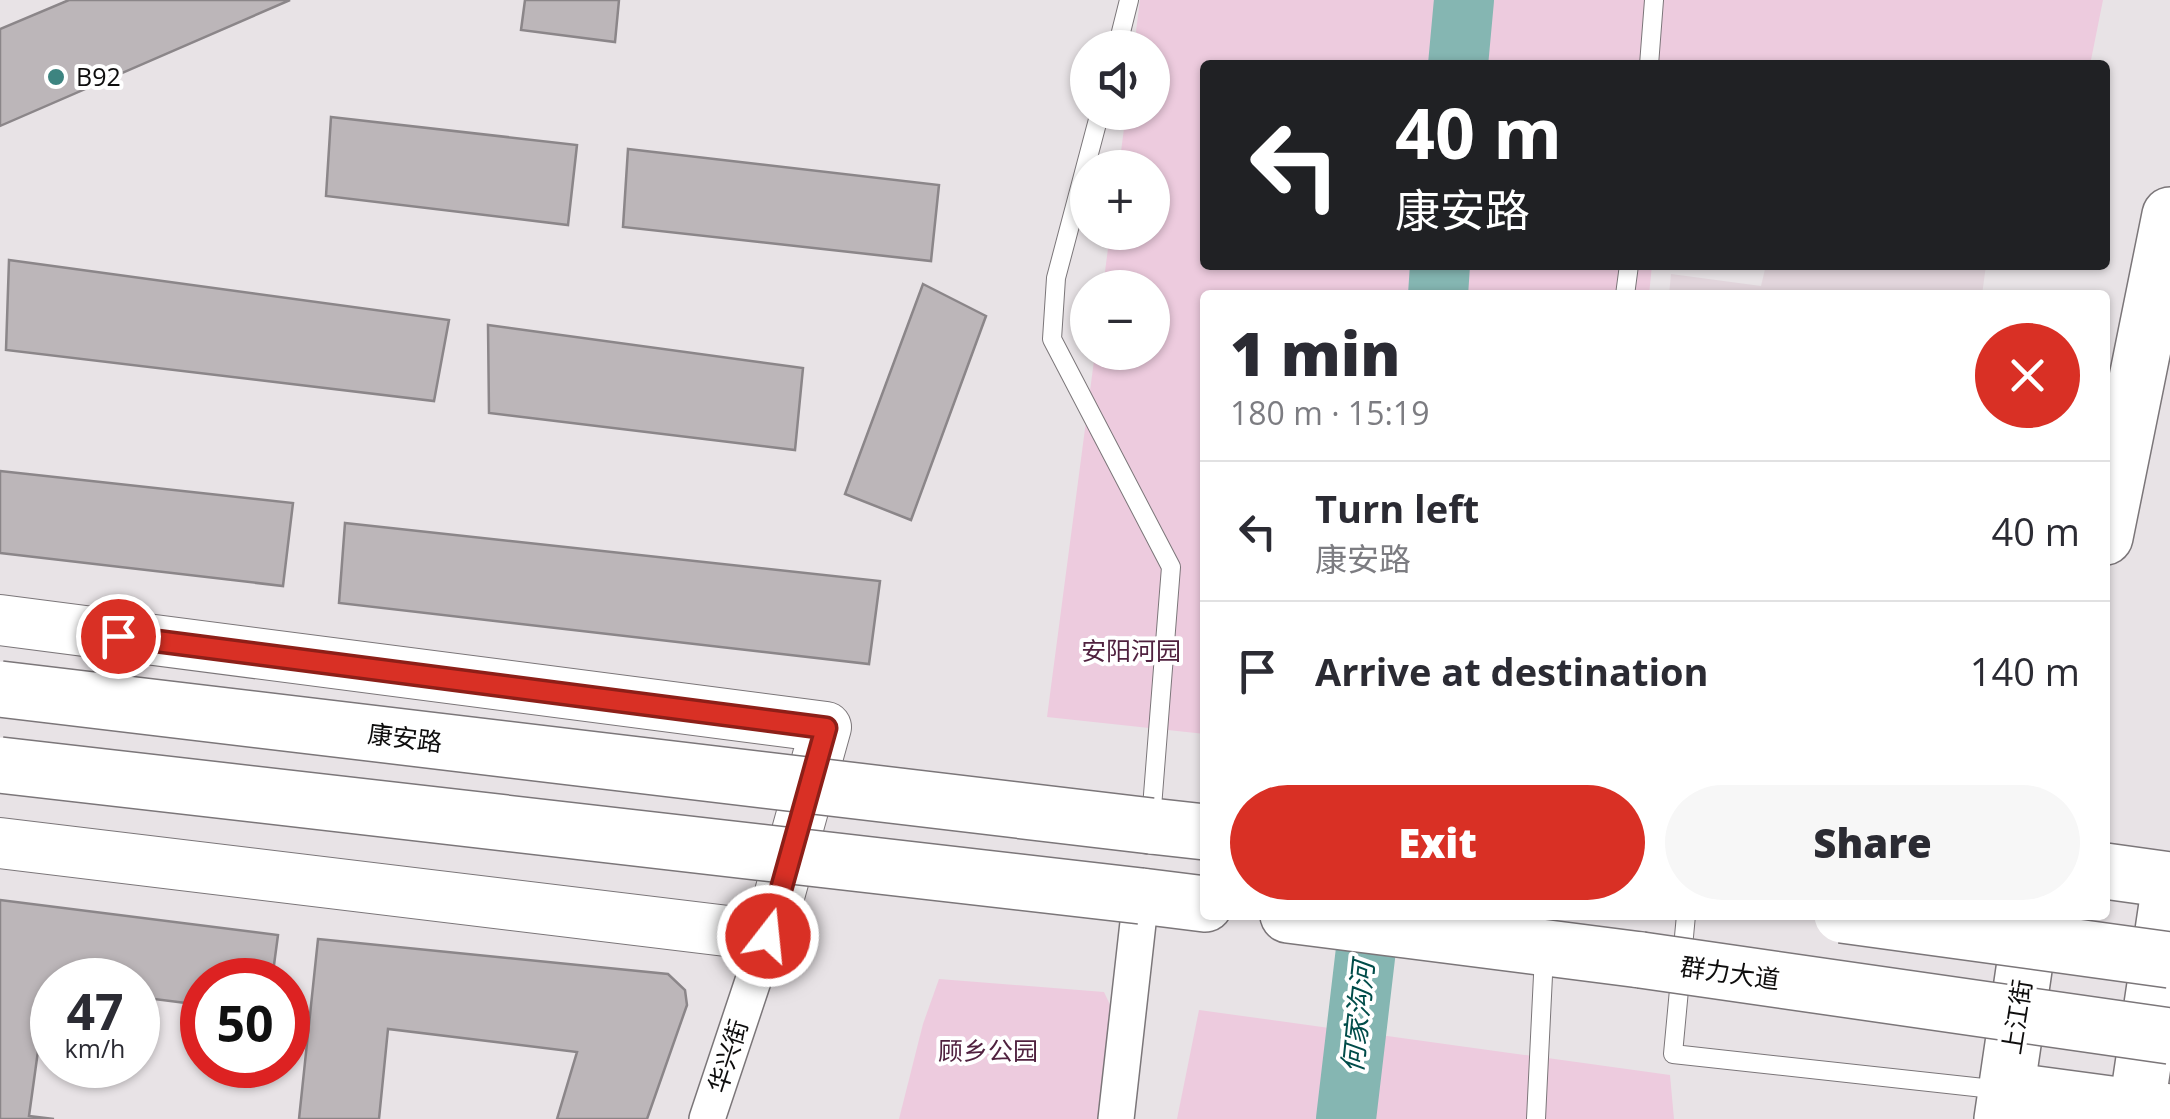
<!DOCTYPE html>
<meta charset="utf-8">
<style>
body{margin:0;font-family:"Open Sans","Noto Sans SC",sans-serif;background:#f7f7f7;color:#2b2b33;height:100vh;display:flex;flex-direction:column;font-size:38px;white-space:nowrap}
*{box-sizing:border-box;margin:0}
p{font-size:32px;color:#7c7c81}
.icon{flex:none;width:55px;height:55px;fill:none;stroke:currentColor;stroke-width:2;stroke-linecap:round;stroke-linejoin:round}
.map{position:relative;flex:1;overflow:hidden}
.drawer{position:absolute;left:1200px;top:290px;width:910px;height:630px;display:flex;flex-direction:column;background:#fff;border-radius:10px;box-shadow:0 2px 8px #0004}
.drawer>*{flex:none}
.hud{position:absolute;left:1200px;top:60px;width:910px;height:210px;border-radius:10px;box-shadow:0 2px 8px #0004;background:#202124;color:#fff;overflow:hidden}
.buttons{position:absolute;left:1070px;top:30px;display:grid;gap:20px}
.buttons a{display:grid;place-items:center;width:100px;height:100px;border-radius:50%;background:#fff;box-shadow:0 2px 8px #0004;font-size:50px}
.speed{position:absolute;left:30px;top:958px;display:flex;gap:20px;font-size:50px;font-weight:700;text-align:center}
.speed>*{display:grid;place-content:center;width:130px;height:130px;border-radius:50%;background:#fff;box-shadow:0 2px 8px #0004;line-height:1}
.speed small{font-size:25px;font-weight:400}
.speed .limit{border:15px solid #d22;background:#fff;color:#111}
.pin{position:absolute;display:grid;place-items:center;width:85px;height:85px;color:#fff;margin:-42px;border:5px solid #fff;border-radius:50%;box-shadow:0 2px 10px #0007}
.me{position:absolute;width:110px;margin:-55px;rotate:16deg;stroke-linejoin:round;filter:drop-shadow(0 0 8px #0008)}
.turn{display:flex;align-items:center;gap:35px;height:210px;padding:0 30px;font-size:45px}
.turn .icon{width:130px;height:130px;stroke-width:2.5}
.turn b{display:block;font-size:70px;line-height:85px}
.round{display:grid;place-items:center;flex:none;width:105px;height:105px;border-radius:52px;background:#f7f7f7}
.headline{display:flex;align-items:center;justify-content:space-between;height:170px;padding:0 30px}
h1{font-size:60px;font-weight:800;line-height:75px}
.primary-button{display:flex;gap:20px;margin-top:auto;padding:20px 30px}
.primary-button a{flex:1;height:115px;border-radius:60px;background:#d93025;color:#fff;font-size:40px;font-weight:800;line-height:115px;text-align:center}
.primary-button a+a{background:#f7f7f7;color:#2b2b33}
ul{padding:0;list-style:none}
li{display:flex;align-items:center;gap:30px;height:140px;padding:0 30px;border-top:2px solid #e1e1e2}
li div{flex:1}
li b{display:block;font-size:38px}
li em{font-style:normal}
.map>svg:first-child{display:block}
.built{fill:#e2d5dc}
.green{fill:#edcbde}
.lines{fill:none;stroke-linecap:round;stroke-linejoin:round}
.river{stroke:#85b6b2;stroke-width:60}
.building{fill:#bcb6b9;stroke:#8b8689;stroke-width:2.5}
.lane-casing{stroke:#7b7679;stroke-width:20}
.street-casing{stroke:#7b7679;stroke-width:38}
.secondary-casing{stroke:#7b7679;stroke-width:52}
.primary-casing{stroke:#7b7679;stroke-width:58}
.lane{stroke:#fff;stroke-width:18}
.street{stroke:#fff;stroke-width:35}
.secondary{stroke:#fff;stroke-width:50}
.primary{stroke:#fff;stroke-width:55}
.primary-bridge-casing{stroke:#7b7679;stroke-width:58;stroke-linecap:butt}
.primary-bridge{stroke:#fff;stroke-width:55}
.route-casing{stroke:#8d1f18;stroke-width:25}
.route{stroke:#d93025;stroke-width:18}
.poi-dot{fill:#3d8480;stroke:#fff;stroke-width:4}
.labels{text-anchor:middle;stroke-width:8;stroke-linejoin:round;paint-order:stroke}
.poi-label{font-size:25px;fill:#0e0d0d;stroke:#fff;text-anchor:start}
.park-label{font-size:25px;fill:#50213f;stroke:#fff}
.street-label{font-size:25px;fill:#0e0d0d;stroke:#fff}
.water-label{font-size:28px;font-style:italic;fill:#004c49;stroke:#fff}
</style>
<div class="map">
<svg width="2170" height="1119" viewBox="0 0 2170 1119">
<rect width="100%" height="100%" fill="#e8e3e6"/>
<polygon class="built" points="1766,265 1986,265 1982,295 1669,295 1671,274 1761,286"/>
<g class="green">
<polygon points="1140,0 2103,0 2090,65 1205,65 1205,265 1652,265 1649,295 1205,295 1205,734 1047,717 1095,353 1152,352 1152,288 1103,287 1110,233 1152,232 1152,168 1119,167 1126,113 1152,112 1152,48 1134,47"/>
<polygon points="939,979 1104,992 1114,1013 1100,1119 899,1119 923,1024"/>
<polygon points="1199,1010 1670,1075 1674,1119 1177,1119"/>
</g>
<g class="lines">
<g class="river">
<polyline points="1458,65 1464,0"/>
<polyline points="1438,295 1440,265"/>
<polyline points="1346,1119 1370,915"/>
</g>
</g>
<g class="building">
<polygon points="69,0 290,0 0,126 0,29"/>
<polygon points="525,0 619,0 615,42 521,30"/>
<polygon points="331,117 577,145 568,225 326,196"/>
<polygon points="628,149 939,185 931,261 623,227"/>
<polygon points="9,260 449,320 434,401 6,350"/>
<polygon points="923,284 986,316 911,520 845,494"/>
<polygon points="488,325 803,368 795,450 489,413"/>
<polygon points="0,471 293,503 283,586 0,553"/>
<polygon points="345,523 880,581 869,664 339,603"/>
<polygon points="0,900 278,935 272,980 202,980 202,1005 138,997 138,980 52,980 52,987 47,986 29,1116 54,1119 0,1119"/>
<polygon points="318,939 668,974 685,990 687,1005 647,1119 557,1119 577,1052 388,1029 379,1119 299,1119"/>
</g>
<g class="lines">
<defs>
<g id="lane">
<polyline points="1117,48 1129,0"/>
<polyline points="1649,65 1654,0"/>
<polyline points="1100,112 1056,278 1052,339 1171,567 1151,820"/>
<polyline points="1625,295 1629,265"/>
<polyline points="1686,915 1673,1054 2002,1090"/>
<polyline points="1536,1119 1544,955"/>
</g>
<g id="street">
<polyline points="707,1119 768,936"/>
<polyline points="1116,1119 1141,896"/>
</g>
<polyline id="secondary" points="0,620 826,727 768,936 0,843"/>
<g id="primary">
<polyline points="2105,537 2170,215"/>
<polyline points="1151,826 1205,832"/>
<polyline points="2105,871 2170,880"/>
<polyline points="1141,896 1205,904"/>
<polyline points="1288,915 1641,960"/>
<polyline points="2006,1090 2170,1112"/>
<polyline points="2002,1119 2032,915"/>
<polyline points="2135,1119 2170,884"/>
</g>
</defs>
<use href="#lane" class="lane-casing"/>
<use href="#street" class="street-casing"/>
<use href="#secondary" class="secondary-casing"/>
<use href="#primary" class="primary-casing"/>
<use href="#lane" class="lane"/>
<use href="#street" class="street"/>
<use href="#secondary" class="secondary"/>
<use href="#primary" class="primary"/>
<defs>
<g id="primary-bridge">
<polyline points="0,689 1151,826"/>
<polyline points="0,765 1141,896"/>
<polyline points="1842,915 2170,960"/>
<polyline points="1641,960 2170,1036"/>
</g>
</defs>
<use href="#primary-bridge" class="primary-bridge-casing"/>
<use href="#primary-bridge" class="primary-bridge"/>
</g>
<g class="lines">
<defs>
<polyline id="route" points="118,636 826,728 768,936"/>
</defs>
<use href="#route" class="route-casing"/>
<use href="#route" class="route"/>
</g>
<circle class="poi-dot" cx="56" cy="77" r="10"/>
<g class="labels">
<g class="poi-label">
<text x="76" y="86">B92</text>
</g>
<g class="park-label">
<text x="1131" y="660">安阳河园</text>
<text x="988" y="1060">顾乡公园</text>
</g>
<g class="street-label">
<text transform="translate(405 738) rotate(7)" y="9">康安路</text>
<text transform="translate(1730 973) rotate(8)" y="9">群力大道</text>
<text transform="translate(2017 1017) rotate(-81)" y="9">上江街</text>
<text transform="translate(728 1056) rotate(-72)" y="9">华兴街</text>
</g>
<g class="water-label">
<text transform="translate(1358 1017) rotate(-84)" y="10">何家沟河</text>
</g>
</g>
</svg>
<div class="buttons">
<a><svg class="icon" aria-label="sound" viewBox="0 0 24 24"><path d="M4 9h4l5-4v14l-5-4H4zM17 9q2 3 0 6"/></svg></a>
<a>+</a>
<a>−</a>
</div>
<div class="speed"><div>47<small>km/h</small></div><div class="limit">50</div></div>
<div class="pin" style="left:118px;top:636px;background:#d93025"><svg class="icon" aria-label="arrive" viewBox="0 0 24 24"><path d="M6 21V4h12l-3 4 3 4H6"/></svg></div>
<svg class="me" style="left:768px;top:936px" viewBox="-20 -20 40 40"><circle r="17" fill="#d93025" stroke="#fff" stroke-width="3"/><path d="M0-11L8 9 0 5-8 9z" fill="#fff"/></svg>
<div class="hud">
<div class="turn"><svg class="icon" aria-label="left" viewBox="0 0 24 24"><path d="M17 20v-9H6M10 6l-5 5 5 5"/></svg><div><b>40 m</b>康安路</div></div>
</div>
<section class="drawer">
<div class="headline"><div><h1>1 min</h1><p>180 m · 15:19</p></div><a class="round" style="background:#d93025;color:#fff"><svg class="icon" aria-label="close" viewBox="0 0 24 24"><path d="M6 6l12 12M18 6L6 18"/></svg></a></div>
<ul>
<li><svg class="icon" aria-label="left" viewBox="0 0 24 24"><path d="M17 20v-9H6M10 6l-5 5 5 5"/></svg><div><b>Turn left</b><p>康安路</p></div><em>40 m</em></li>
<li><svg class="icon" aria-label="arrive" viewBox="0 0 24 24"><path d="M6 21V4h12l-3 4 3 4H6"/></svg><div><b>Arrive at destination</b></div><em>140 m</em></li>
</ul>
<div class="primary-button"><a>Exit</a><a>Share</a></div>
</section>
</div>
